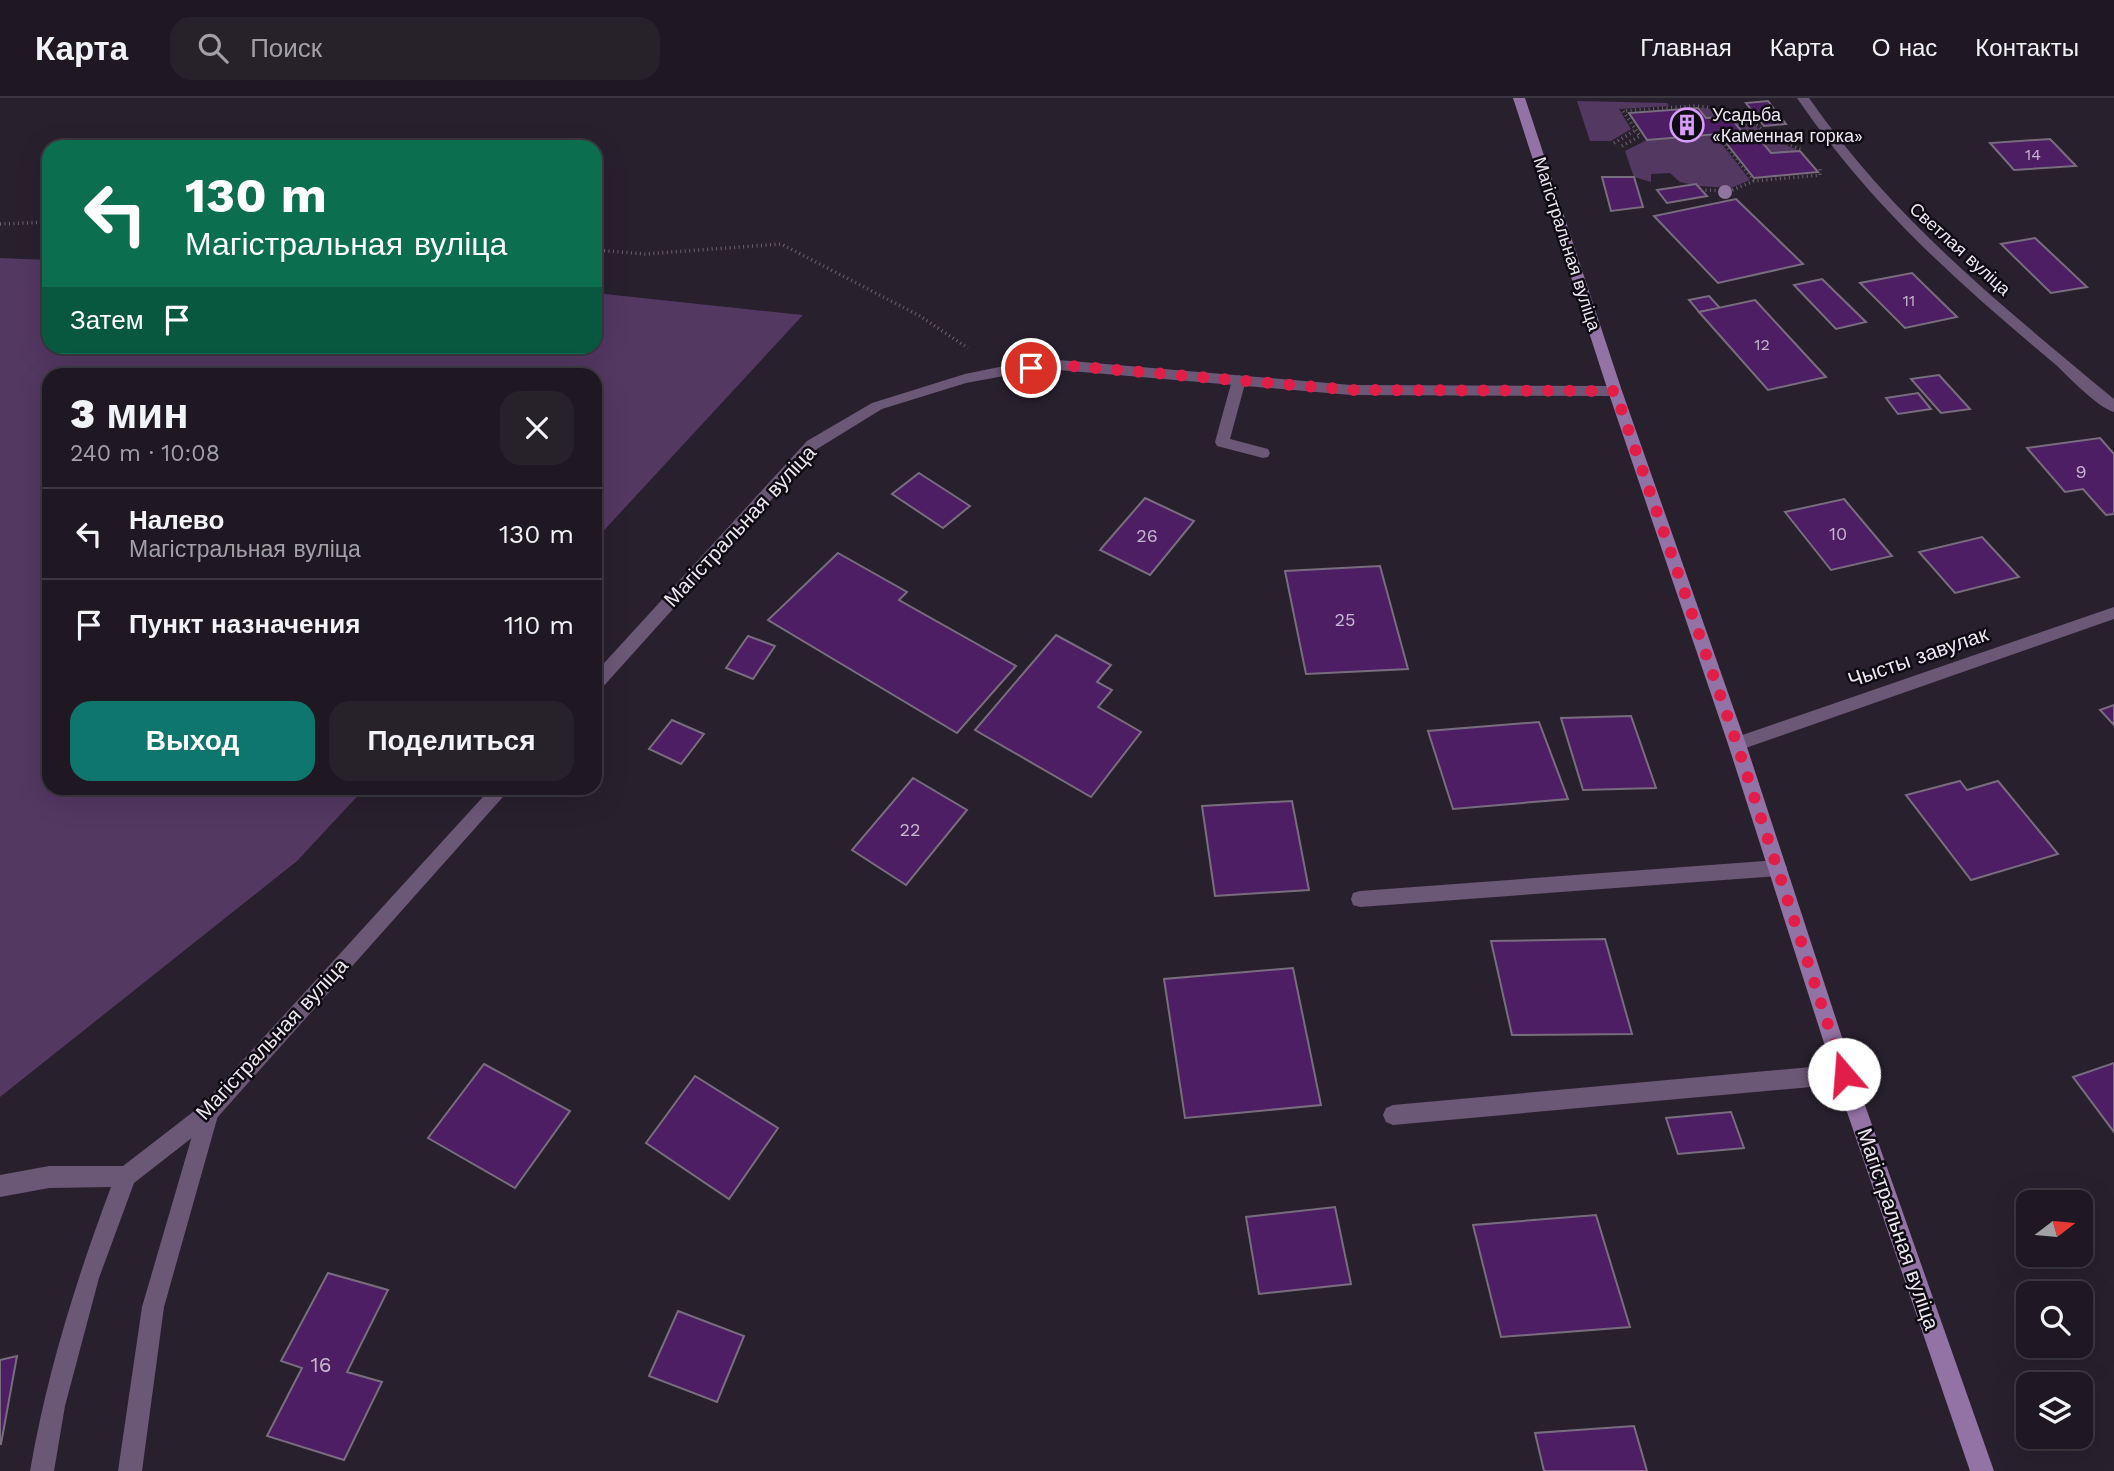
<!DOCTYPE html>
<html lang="ru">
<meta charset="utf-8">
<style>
body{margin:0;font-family:"Work Sans",sans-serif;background:#27212a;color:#f1f3f6;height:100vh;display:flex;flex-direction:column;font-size:26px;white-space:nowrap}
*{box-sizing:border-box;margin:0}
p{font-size:23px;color:#a1a0a5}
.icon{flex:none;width:38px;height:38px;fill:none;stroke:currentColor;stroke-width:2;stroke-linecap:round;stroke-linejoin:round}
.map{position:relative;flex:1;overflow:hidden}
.side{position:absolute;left:42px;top:270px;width:560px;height:427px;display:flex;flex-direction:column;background:#1f1822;border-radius:21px;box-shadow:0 7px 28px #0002,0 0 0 2px #3c3740}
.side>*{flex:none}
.hud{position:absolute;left:42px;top:42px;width:560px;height:214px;border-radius:21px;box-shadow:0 7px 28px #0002,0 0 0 2px #3c3740;background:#0b6e4f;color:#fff;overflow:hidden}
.needle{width:46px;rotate:74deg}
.fabs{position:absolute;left:2016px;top:1092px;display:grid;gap:14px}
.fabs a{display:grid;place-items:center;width:77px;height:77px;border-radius:14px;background:#1f1822;box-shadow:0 7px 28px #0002,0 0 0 2px #3c3740;font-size:35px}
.pin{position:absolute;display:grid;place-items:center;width:60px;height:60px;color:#fff;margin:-30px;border:4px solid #fff;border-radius:50%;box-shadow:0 2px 7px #0007}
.me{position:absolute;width:77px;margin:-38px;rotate:342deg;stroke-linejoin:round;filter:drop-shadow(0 0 5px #0008)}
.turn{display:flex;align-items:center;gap:24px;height:147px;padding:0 28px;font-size:32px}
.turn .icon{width:91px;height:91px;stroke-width:2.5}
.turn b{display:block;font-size:49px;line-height:60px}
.then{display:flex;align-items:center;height:66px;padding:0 28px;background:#0003;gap:14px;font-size:26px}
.round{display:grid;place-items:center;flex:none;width:74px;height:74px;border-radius:21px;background:#27212a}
.overview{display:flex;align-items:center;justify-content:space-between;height:119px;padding:0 28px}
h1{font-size:42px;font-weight:800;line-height:52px}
.cta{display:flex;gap:14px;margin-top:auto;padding:14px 28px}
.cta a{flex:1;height:80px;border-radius:21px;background:#0f766e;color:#fff;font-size:28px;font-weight:800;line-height:80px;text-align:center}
.cta a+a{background:#27212a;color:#f1f3f6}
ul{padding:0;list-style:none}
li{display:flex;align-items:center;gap:21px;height:91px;padding:0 28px;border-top:2px solid #3c3740}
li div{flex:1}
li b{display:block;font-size:26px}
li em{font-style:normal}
header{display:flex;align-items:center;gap:42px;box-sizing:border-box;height:98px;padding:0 35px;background:#1f1822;border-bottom:2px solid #3c3740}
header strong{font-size:33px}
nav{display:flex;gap:38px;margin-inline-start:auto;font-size:24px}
.search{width:490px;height:63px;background:#27212a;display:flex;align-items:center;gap:18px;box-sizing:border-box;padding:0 24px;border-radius:21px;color:#a1a0a5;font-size:26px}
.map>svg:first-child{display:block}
.green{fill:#533862}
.building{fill:#4d1e63;stroke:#786d7e;stroke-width:2}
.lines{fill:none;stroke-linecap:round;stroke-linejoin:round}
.path{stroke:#6a616e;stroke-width:3.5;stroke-dasharray:1 3.5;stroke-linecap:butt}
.lane{fill:#6b5776;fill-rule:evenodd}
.street{fill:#6b5776;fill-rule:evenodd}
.secondary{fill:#9373a5;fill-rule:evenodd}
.tree{fill:#8f769e}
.route{stroke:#e11d48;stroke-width:12;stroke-dasharray:0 21.6}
.labels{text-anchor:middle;stroke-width:5;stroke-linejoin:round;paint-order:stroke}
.far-number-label{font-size:16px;fill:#c5b5ce}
.far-poi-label{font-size:18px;fill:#ede7f1;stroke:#0f0b12;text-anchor:start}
.far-street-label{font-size:18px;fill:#ede7f1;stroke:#0f0b12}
.number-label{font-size:18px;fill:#c5b5ce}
.street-label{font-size:21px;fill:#ede7f1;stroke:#0f0b12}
.near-number-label{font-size:21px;fill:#c5b5ce}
</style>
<header>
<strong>Карта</strong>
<div class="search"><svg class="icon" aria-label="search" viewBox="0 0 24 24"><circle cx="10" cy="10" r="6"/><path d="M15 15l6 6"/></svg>Поиск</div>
<nav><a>Главная</a><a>Карта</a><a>О нас</a><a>Контакты</a></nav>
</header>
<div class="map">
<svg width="2114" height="1373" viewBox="0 0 2114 1373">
<rect width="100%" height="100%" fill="#29202e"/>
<g class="green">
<polygon points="1577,3 1667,5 1669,8 1619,11 1631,31 1611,43 1590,43"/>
<polygon points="1698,10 1714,11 1742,18 1773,42 1800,53 1771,55 1753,33 1742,34 1730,19 1706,20"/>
<polygon points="1714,36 1750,82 1731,90 1699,88 1680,84 1670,75 1651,76 1651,84 1634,79 1625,53 1647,42"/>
<polygon points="0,160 49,162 49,248 595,248 595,195 803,217 595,442 595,276 49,276 49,690 365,690 297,763 0,999"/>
</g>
<g class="building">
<polygon points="1768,3 1786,26 1764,28 1746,5"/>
<polygon points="1698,10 1706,20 1730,19 1742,34 1647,42 1629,15"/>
<polygon points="1753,33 1771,55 1800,53 1818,74 1754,80 1719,36"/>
<polygon points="2050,41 2076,68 2014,72 1990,45"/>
<polygon points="1602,79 1634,79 1643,109 1611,113"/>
<polygon points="1696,86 1707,98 1667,105 1657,92"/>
<polygon points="1736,101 1803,166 1718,185 1654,118"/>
<polygon points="2035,140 2087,189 2051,195 2001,146"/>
<polygon points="1912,175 1957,219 1905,230 1860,185"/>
<polygon points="1822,181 1866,224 1836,231 1794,187"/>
<polygon points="1709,198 1720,210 1699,214 1689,202"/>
<polygon points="1755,202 1826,279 1768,292 1699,214"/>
<polygon points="1939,277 1970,311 1941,315 1911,281"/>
<polygon points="1918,295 1931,311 1898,316 1886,300"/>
<polygon points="2100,340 2114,356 2114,416 2106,417 2083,391 2065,394 2027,350"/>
<polygon points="919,375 970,408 943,430 892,396"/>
<polygon points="1145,400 1194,423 1150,477 1100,452"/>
<polygon points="1844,401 1892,458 1831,472 1785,414"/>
<polygon points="1982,439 2019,479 1955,495 1919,454"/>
<polygon points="838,455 907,494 899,502 1016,568 957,635 768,522"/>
<polygon points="1380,468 1408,571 1306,576 1285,473"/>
<polygon points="1056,537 1111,567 1097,584 1112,592 1098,609 1141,634 1091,699 975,632"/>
<polygon points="748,538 775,548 753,581 726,570"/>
<polygon points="2114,607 2114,627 2100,612"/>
<polygon points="1631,618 1656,690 1583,692 1561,620"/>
<polygon points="672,622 704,636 681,666 649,651"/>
<polygon points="1539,624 1568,701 1453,711 1428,633"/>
<polygon points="913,680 967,712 906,787 852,752"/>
<polygon points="1960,683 1967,692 1998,683 2058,756 1971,782 1906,697"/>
<polygon points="1292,703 1309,792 1215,798 1202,708"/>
<polygon points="1605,841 1632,936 1512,937 1491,843"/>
<polygon points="1293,870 1321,1007 1185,1020 1164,881"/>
<polygon points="2114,965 2114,1034 2073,979"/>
<polygon points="484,966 570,1013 515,1090 428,1040"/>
<polygon points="695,978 778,1030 729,1101 646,1045"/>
<polygon points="1731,1014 1744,1050 1678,1056 1666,1020"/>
<polygon points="1335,1109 1351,1186 1259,1196 1246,1119"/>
<polygon points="1596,1117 1630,1229 1501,1239 1473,1127"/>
<polygon points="328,1175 388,1192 347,1274 382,1284 344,1362 267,1338 302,1270 281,1263"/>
<polygon points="678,1213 744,1238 717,1304 649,1278"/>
<polygon points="17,1258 1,1346 0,1346 0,1262"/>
<polygon points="1634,1328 1647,1373 1544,1373 1535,1335"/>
</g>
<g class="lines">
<g class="path">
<polyline points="1717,36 1754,83"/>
<polyline points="1614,45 1636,32"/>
<polyline points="1622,48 1640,38 1623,13 1695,8 1722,11 1744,17 1771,39 1802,52"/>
<polyline points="1701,92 1730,93 1754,83 1820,77 1820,71"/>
<polyline points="0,126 49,124"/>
<polyline points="595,152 645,156 781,146 920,218 968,250"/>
</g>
<g class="lane">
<polygon points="1239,277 1246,282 1230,341 1268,351 1270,355 1268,359 1263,360 1217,348 1215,344 1232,282"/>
<polygon points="1778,762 1784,764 1787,770 1784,776 1778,778 1360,809 1353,807 1351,801 1353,795 1360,793"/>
<polygon points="1844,966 1851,969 1854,976 1851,983 1844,986 1393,1027 1386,1024 1383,1017 1386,1010 1393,1007"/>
<polygon points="209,1004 216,1007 219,1014 164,1209 142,1373 118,1373 142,1209 199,1014 202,1007"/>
</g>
<g class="street">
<path d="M1797,0H1809C1894,122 2001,207 2114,301V314C2097,309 2070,280 2056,267C1956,183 1872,109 1797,0Z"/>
<polygon points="1059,262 1351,287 1615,288 1622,293 1615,298 1351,297 1059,272 1004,278 966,285 882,311 817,351 601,591 595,593 595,575 807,343 872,305 965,276 1004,268"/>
<polygon points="2114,509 2114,521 1737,653 1731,651 1728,646 1731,641"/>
<path d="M491,690H511L216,1021L134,1085L99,1180L65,1308L54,1373H30C47,1275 76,1182 111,1089L49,1090L0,1099V1077L49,1068H123L202,1007Z"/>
</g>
<polygon class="secondary" points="1513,0 1525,0 1622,293 1746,646 1854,976 1994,1373 1970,1373 1834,976 1728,646 1608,293"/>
</g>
<circle class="tree" cx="1725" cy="94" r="7"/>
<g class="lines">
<polyline class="route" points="1031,270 1059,267 1352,292 1615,293 1737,646 1844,976"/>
</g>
<defs>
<symbol id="building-ring" viewBox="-11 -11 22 22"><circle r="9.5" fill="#0f0b12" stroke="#d79bf9" stroke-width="1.5"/><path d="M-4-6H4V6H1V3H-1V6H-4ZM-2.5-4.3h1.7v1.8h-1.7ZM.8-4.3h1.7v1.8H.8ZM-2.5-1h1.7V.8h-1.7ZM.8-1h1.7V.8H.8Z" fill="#d79bf9"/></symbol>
</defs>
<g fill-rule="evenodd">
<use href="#building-ring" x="1668" y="8" width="38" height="38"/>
</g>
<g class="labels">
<g class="far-number-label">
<text x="2033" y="62">14</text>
<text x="1909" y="208">11</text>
<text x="1762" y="252">12</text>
</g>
<g class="far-poi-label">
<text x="1712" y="23">Усадьба<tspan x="1712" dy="21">«Каменная горка»</tspan></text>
</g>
<g class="far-street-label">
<text transform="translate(1567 146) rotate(72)" y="6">Магістральная вуліца</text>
<text transform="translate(1960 151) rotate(42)" y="6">Светлая вуліца</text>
</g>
<g class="number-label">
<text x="2081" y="380">9</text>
<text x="1838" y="442">10</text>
<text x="1147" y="444">26</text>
<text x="1345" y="528">25</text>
<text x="910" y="738">22</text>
</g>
<g class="street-label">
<text transform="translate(740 428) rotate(-47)" y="7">Магістральная вуліца</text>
<text transform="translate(1918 559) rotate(-19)" y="7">Чысты завулак</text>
<text transform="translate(272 941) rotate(-47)" y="7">Магістральная вуліца</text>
<text transform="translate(1898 1131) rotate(71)" y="7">Магістральная вуліца</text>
</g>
<g class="near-number-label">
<text x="321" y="1274">16</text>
</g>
</g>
</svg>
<div class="fabs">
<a><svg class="needle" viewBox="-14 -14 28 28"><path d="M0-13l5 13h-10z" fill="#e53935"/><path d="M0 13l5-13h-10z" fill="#a1a0a5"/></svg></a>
<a><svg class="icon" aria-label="search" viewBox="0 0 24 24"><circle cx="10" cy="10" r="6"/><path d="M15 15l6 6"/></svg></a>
<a><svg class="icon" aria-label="layers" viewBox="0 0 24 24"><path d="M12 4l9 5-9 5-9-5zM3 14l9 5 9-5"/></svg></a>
</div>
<div class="pin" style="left:1031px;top:270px;background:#d93025"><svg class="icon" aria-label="arrive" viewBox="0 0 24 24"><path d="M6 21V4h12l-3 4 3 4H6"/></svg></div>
<svg class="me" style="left:1844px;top:976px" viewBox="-20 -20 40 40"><circle r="19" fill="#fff"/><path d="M0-13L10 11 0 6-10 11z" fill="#e11d48"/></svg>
<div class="hud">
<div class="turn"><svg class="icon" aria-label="left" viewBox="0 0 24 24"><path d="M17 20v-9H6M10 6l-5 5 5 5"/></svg><div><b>130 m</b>Магістральная вуліца</div></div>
<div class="then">Затем<svg class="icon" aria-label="arrive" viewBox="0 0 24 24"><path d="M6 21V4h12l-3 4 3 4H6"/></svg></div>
</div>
<section class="side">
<div class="overview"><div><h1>3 мин</h1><p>240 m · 10:08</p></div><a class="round"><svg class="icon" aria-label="close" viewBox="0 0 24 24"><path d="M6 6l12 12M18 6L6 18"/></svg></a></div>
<ul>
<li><svg class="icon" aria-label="left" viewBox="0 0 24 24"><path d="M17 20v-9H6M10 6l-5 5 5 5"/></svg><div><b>Налево</b><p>Магістральная вуліца</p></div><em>130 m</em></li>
<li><svg class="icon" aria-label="arrive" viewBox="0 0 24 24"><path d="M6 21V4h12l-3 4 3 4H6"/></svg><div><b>Пункт назначения</b></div><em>110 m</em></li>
</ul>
<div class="cta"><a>Выход</a><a>Поделиться</a></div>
</section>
</div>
